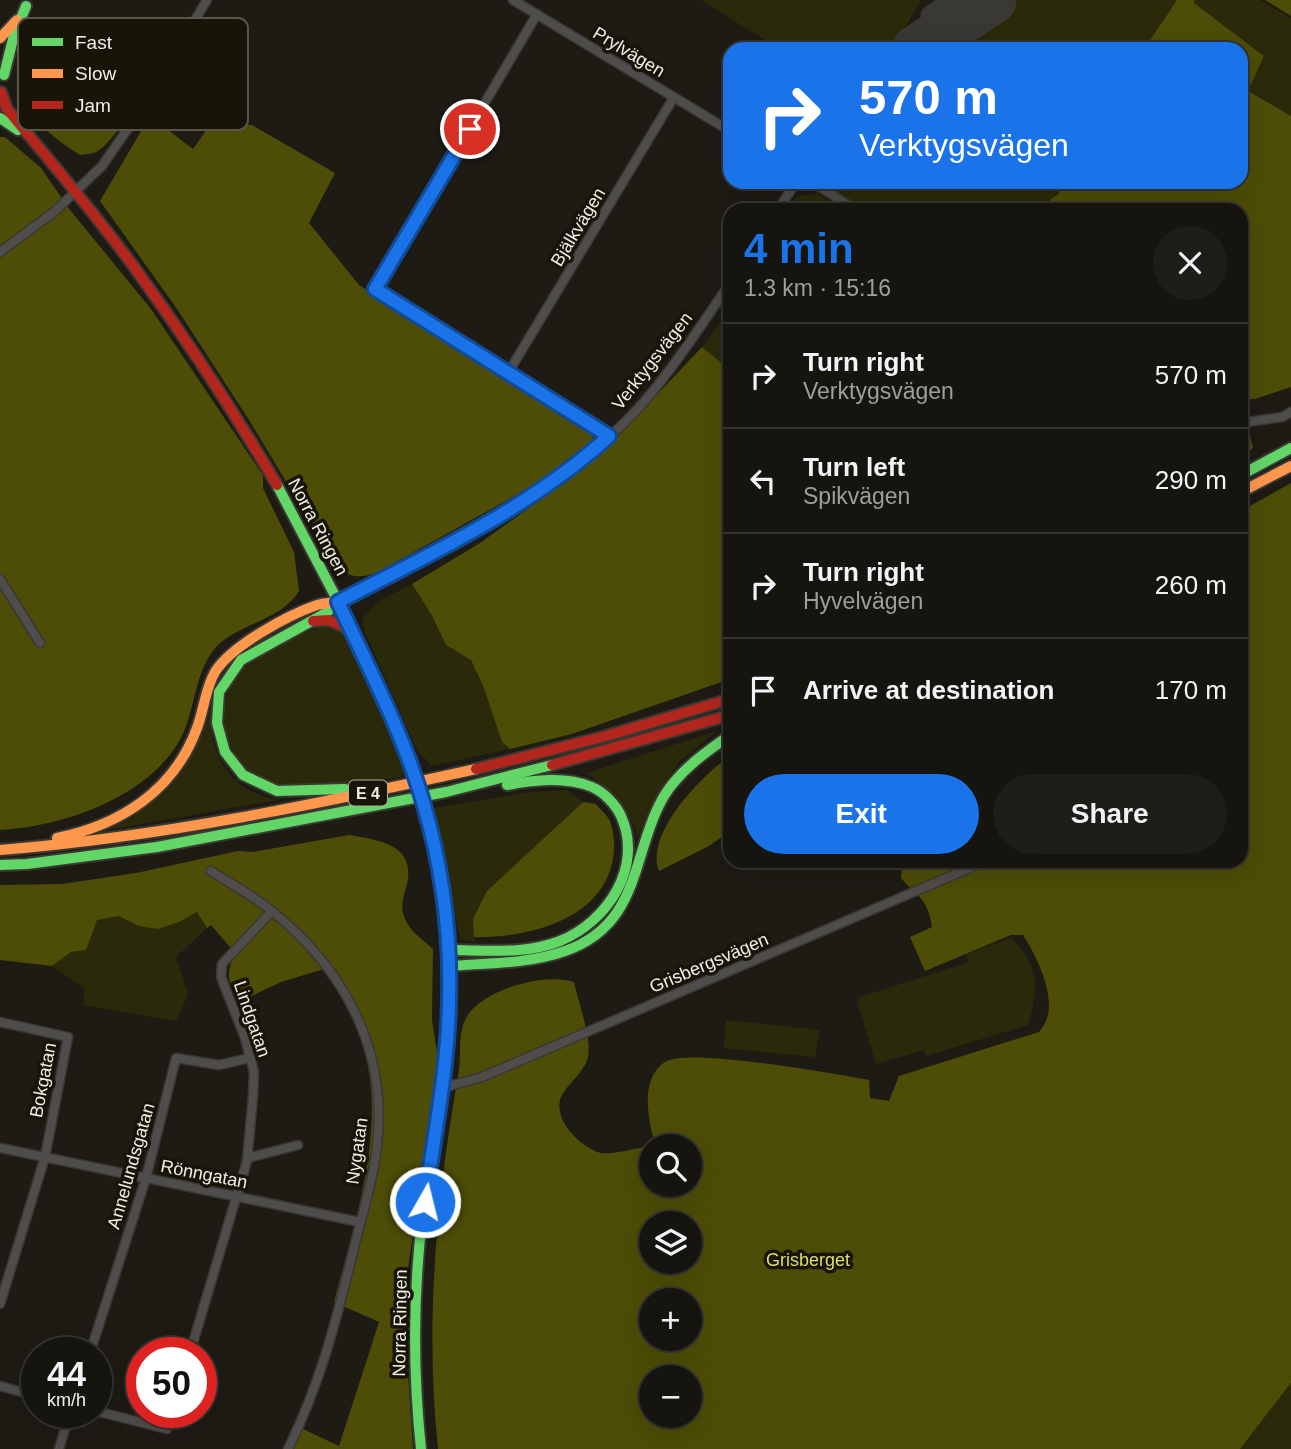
<!DOCTYPE html>
<meta charset="utf-8">
<style>
body{margin:0;font-family:Helvetica,sans-serif;background:#1f1d18;color:#f1f3f6;height:100vh;display:flex;flex-direction:column;font-size:26px;white-space:nowrap}
*{box-sizing:border-box;margin:0}
p{font-size:23px;color:#9e9e9e}
.icon{flex:none;width:38px;height:38px;fill:none;stroke:currentColor;stroke-width:2;stroke-linecap:round;stroke-linejoin:round}
.map{position:relative;flex:1;overflow:hidden}
.sheet{position:absolute;left:723px;top:203px;width:525px;height:665px;display:flex;flex-direction:column;background:#16140f;border-radius:21px;box-shadow:0 7px 28px #0002,0 0 0 2px #35332f}
.sheet>*{flex:none}
.guide{position:absolute;left:723px;top:42px;width:525px;height:147px;border-radius:21px;box-shadow:0 7px 28px #0002,0 0 0 2px #35332f;background:#1a73e8;color:#fff;overflow:hidden}
.fabs{position:absolute;left:639px;top:1134px;display:grid;gap:14px}
.fabs a{display:grid;place-items:center;width:63px;height:63px;border-radius:50%;background:#16140f;box-shadow:0 7px 28px #0002,0 0 0 2px #35332f;font-size:35px}
.speed{position:absolute;left:21px;top:1337px;display:flex;gap:14px;font-size:35px;font-weight:700;text-align:center}
.speed>*{display:grid;place-content:center;width:91px;height:91px;border-radius:50%;background:#16140f;box-shadow:0 7px 28px #0002,0 0 0 2px #35332f;line-height:1}
.speed small{font-size:18px;font-weight:400}
.speed .limit{border:10px solid #d22;background:#fff;color:#111}
.pin{position:absolute;display:grid;place-items:center;width:60px;height:60px;color:#fff;margin:-30px;border:4px solid #fff;border-radius:50%;box-shadow:0 2px 7px #0007}
.me{position:absolute;width:77px;margin:-38px;rotate:8deg;stroke-linejoin:round;filter:drop-shadow(0 0 5px #0008)}
.turn{display:flex;align-items:center;gap:24px;height:147px;padding:0 21px;font-size:32px}
.turn .icon{width:91px;height:91px;stroke-width:2.5}
.turn b{display:block;font-size:49px;line-height:60px}
.round{display:grid;place-items:center;flex:none;width:74px;height:74px;border-radius:37px;background:#1f1d18}
.head{display:flex;align-items:center;justify-content:space-between;height:119px;padding:0 21px}
h1{font-size:42px;font-weight:800;line-height:52px;color:#1a73e8}
.button{display:flex;gap:14px;margin-top:auto;padding:14px 21px}
.button a{flex:1;height:80px;border-radius:42px;background:#1a73e8;color:#fff;font-size:28px;font-weight:800;line-height:80px;text-align:center}
.button a+a{background:#1f1d18;color:#f1f3f6}
ul{padding:0;list-style:none}
li{display:flex;align-items:center;gap:21px;height:105px;padding:0 21px;border-top:2px solid #35332f}
li div{flex:1}
li b{display:block;font-size:26px}
li em{font-style:normal}
.map>svg:first-child{display:block}
.green{fill:#2a2a0b}
.forest{fill:#4d4d07;fill-rule:evenodd}
.lines{fill:none;stroke-linecap:round;stroke-linejoin:round}
.taxiway{stroke:#3a3832;stroke-width:19}
.runway{stroke:#3a3832;stroke-width:49}
.street-casing{stroke:#3a3832;stroke-width:11}
.fast-casing{stroke:#3a3832;stroke-width:14}
.slow-casing{stroke:#3a3832;stroke-width:14}
.jam-casing{stroke:#3a3832;stroke-width:14}
.street{stroke:#4f4d4c;stroke-width:8}
.fast{stroke:#63d668;stroke-width:10}
.slow{stroke:#ff974d;stroke-width:10}
.jam{stroke:#b3261e;stroke-width:10}
.jam-bridge-casing{stroke:#3a3832;stroke-width:14;stroke-linecap:butt}
.jam-bridge{stroke:#b3261e;stroke-width:10}
.route-casing{stroke:#114b97;stroke-width:18}
.route{stroke:#1a73e8;stroke-width:12}
.labels{text-anchor:middle;stroke-width:7;stroke-linejoin:round;paint-order:stroke}
.shield{fill:#181408;stroke:#b0ada3;stroke-width:2}
.shield-label{font-size:16px;font-weight:bold;fill:#f1eee6}
.street-label{font-size:18px;fill:#f1eee6;stroke:#181408}
.park-label{font-size:18px;fill:#dcdf64;stroke:#181408}
.key{fill:#181408;stroke:#59554b;stroke-width:2}
.key-label{font-size:19px;fill:#f1eee6}
</style>
<div class="map">
<svg width="1291" height="1449" viewBox="0 0 1291 1449">
<rect width="100%" height="100%" fill="#1d1b14"/>
<g class="green">
<polygon points="701,0 921,0 893,49 779,49"/>
<polygon points="1012,0 1177,0 1144,49 941,49"/>
<polygon points="1194,0 1260,0 1291,18 1291,116 1247,91 1264,56 1193,2"/>
<path d="M820,182H1063C1058,193 1051,199 1048,210H864Z"/>
<polygon points="817,193 843,210 789,210 796,197"/>
<polygon points="730,310 730,371 702,347"/>
<polygon points="412,584 431,614 446,645 471,660 484,688 502,742 510,749 432,766 417,750 365,632 362,619 379,601"/>
<path d="M332,625L340,628L351,641L392,733L407,776C368,783 329,787 289,785C283,784 274,785 268,782C220,761 208,698 249,663C269,647 307,629 332,625Z"/>
<path d="M211,710C208,756 231,792 278,800L107,830L134,817L201,736Z"/>
<path d="M717,731L679,762L658,792L638,837C628,807 612,791 586,773Z"/>
<polygon points="567,790 583,802 562,821 473,919 475,942 460,940 434,808 529,792"/>
<polygon points="197,911 207,928 176,957 188,994 176,1021 83,1005 85,989 52,966 71,952 86,949 96,920 118,915 139,926 179,922"/>
<path d="M1011,938C1040,966 1039,988 1028,1025L926,1056L924,1050L876,1064L857,1001L860,997L969,962L966,954Z"/>
<polygon points="726,1020 820,1030 815,1057 724,1048"/>
<polygon points="1291,1383 1291,1449 1240,1449"/>
</g>
<g class="forest">
<polygon points="1177,0 1194,0 1194,3 1264,56 1248,91 1291,116 1291,387 1255,399 1241,399 1241,210 1048,210 1050,200 1058,194 1063,182 1241,182 1241,49 1144,49"/>
<polygon points="1265,0 1291,0 1291,16"/>
<path d="M37,16L93,47L103,33L155,65C144,87 117,141 96,152C92,154 84,154 80,155C62,144 22,115 20,93C18,79 21,63 22,48L44,36Z"/>
<path d="M150,116L193,149L209,126L252,125L335,173L309,223L359,285L591,427L594,443L549,477L378,572C363,578 354,578 339,570L249,420L177,309L100,201Z"/>
<path d="M0,137H5L41,168L70,210L151,309L258,468L263,475V488L294,552L299,591C281,621 239,623 216,647C194,673 196,707 182,736C152,796 63,827 0,830Z"/>
<polygon points="702,347 730,370 730,679 572,734 510,749 502,742 484,688 471,660 446,645 431,614 412,584 480,543 579,472 616,438"/>
<polygon points="1241,431 1249,432 1253,448 1241,456"/>
<path d="M1291,483V1383L1240,1449H438C425,1325 436,1200 458,1077C462,1058 457,1038 465,1020C479,990 545,972 574,982C578,1001 592,1039 588,1057C584,1073 568,1083 561,1097C552,1120 581,1148 601,1153C612,1155 642,1147 655,1145C648,1120 639,1076 667,1061C691,1048 836,1074 869,1080L870,1098L889,1101L899,1076L1039,1032C1042,1028 1046,1023 1047,1018C1055,993 1036,955 1023,935H1011L925,971L910,937L932,927C928,898 918,898 901,878L903,861H1241V511ZM651,1146H690V1185H651ZM651,1223H690V1262H651ZM651,1300H690V1339H651ZM651,1377H690V1416H651Z"/>
<path d="M730,756V831L709,846L659,871C644,834 702,775 730,756Z"/>
<path d="M583,802L596,804C600,809 607,815 610,821C615,833 615,851 612,864C598,921 527,938 474,937L473,919L487,891Z"/>
<path d="M349,835C377,840 416,843 407,884C404,895 400,905 404,916C408,930 422,939 433,949L432,1020L438,1058L407,1276L406,1343L413,1449H293L303,1429L339,1446L379,1322L334,1302C359,1205 396,1106 350,1009C343,995 333,982 324,969L281,982L239,1002C228,980 225,976 235,953L211,925L207,928L197,912L179,922L158,929L139,926L119,916L97,920L86,950L71,952L52,966L0,960V885L62,884L136,873L238,851L253,852Z"/>
</g>
<g class="lines">
<g class="taxiway">
<polyline points="943,6 955,24"/>
<polyline points="930,15 952,0"/>
</g>
<polyline class="runway" points="917,49 992,0"/>
<defs>
<g id="street">
<polyline points="513,0 730,131"/>
<polyline points="537,14 375,290 609,436"/>
<polyline points="812,182 856,210"/>
<polyline points="778,210 796,182"/>
<polyline points="0,252 54,212 102,166 140,111 207,0"/>
<polyline points="508,373 674,97"/>
<polyline points="1241,423 1282,417 1291,412"/>
<polyline points="0,579 40,643"/>
<path d="M338,602C441,548 565,492 643,403C675,366 702,324 730,283"/>
<path d="M211,871C231,884 254,896 273,912C342,968 384,1043 378,1133C376,1173 362,1214 353,1252C336,1322 320,1384 288,1449"/>
<polyline points="0,1022 68,1037 45,1157 0,1304"/>
<polyline points="442,1088 482,1077 986,861"/>
<polyline points="0,1148 360,1222"/>
<polyline points="248,1158 298,1145"/>
<polyline points="90,1353 146,1178 176,1058 219,1065 249,1058"/>
<polyline points="190,1353 247,1161 253,1096 254,1072 245,1038 221,977 222,964 272,911"/>
<polyline points="0,1386 37,1396"/>
<polyline points="96,1411 167,1429 172,1412"/>
<polyline points="59,1449 70,1412"/>
</g>
<g id="fast">
<polyline points="4,75 14,35 26,6"/>
<polyline points="0,118 18,130"/>
<polyline points="1241,475 1291,448"/>
<polyline points="277,485 353,630 409,761"/>
<polyline points="338,602 326,613 241,660 219,692 217,723 225,752 243,775 277,791 345,789"/>
<polyline points="0,865 27,864 157,847 446,792 552,765"/>
<path d="M448,950C484,950 525,955 560,941C607,922 644,867 621,816C616,805 604,792 592,787C566,776 534,780 507,785"/>
<path d="M449,966C487,963 528,964 565,951C642,924 631,853 664,796C680,770 706,752 730,735"/>
<path d="M421,1449C413,1373 413,1296 422,1220C432,1133 452,1048 449,959"/>
</g>
<g id="slow">
<polyline points="0,38 17,20"/>
<polyline points="1241,492 1291,466"/>
<path d="M57,838C120,825 174,791 197,728C204,710 205,689 215,672C231,646 288,615 317,605C324,603 331,603 338,602"/>
<path d="M0,850C161,837 318,804 476,769"/>
</g>
<g id="jam">
<path d="M1,92L7,109C50,161 94,212 134,267C185,337 233,410 277,485"/>
<polyline points="313,621 329,620 351,630"/>
<polyline points="552,765 730,715"/>
<polyline points="476,769 606,736 730,699"/>
<polyline points="427,817 441,885 449,959"/>
</g>
</defs>
<use href="#street" class="street-casing"/>
<use href="#fast" class="fast-casing"/>
<use href="#slow" class="slow-casing"/>
<use href="#jam" class="jam-casing"/>
<use href="#street" class="street"/>
<use href="#fast" class="fast"/>
<use href="#slow" class="slow"/>
<use href="#jam" class="jam"/>
<defs>
<polyline id="jam-bridge" points="409,761 427,817"/>
</defs>
<use href="#jam-bridge" class="jam-bridge-casing"/>
<use href="#jam-bridge" class="jam-bridge"/>
</g>
<g class="lines">
<defs>
<path id="route" d="M425,1202C434,1135 448,1069 449,1001C451,935 442,866 423,802C403,733 368,667 338,602C430,554 532,507 609,436L375,289L470,129"/>
</defs>
<use href="#route" class="route-casing"/>
<use href="#route" class="route"/>
</g>
<g class="labels">
<rect class="shield" x="349" y="780.5" width="38" height="25" rx="5"/>
<g class="shield-label">
<text x="368" y="799">E 4</text>
</g>
<g class="street-label">
<text transform="translate(629 52) rotate(31)" y="6">Prylvägen</text>
<text transform="translate(578 227) rotate(-59)" y="6">Bjälkvägen</text>
<text transform="translate(652 361) rotate(-52)" y="6">Verktygsvägen</text>
<text transform="translate(318 527) rotate(62)" y="6">Norra Ringen</text>
<text transform="translate(709 963) rotate(-23)" y="6">Grisbergsvägen</text>
<text transform="translate(252 1019) rotate(71)" y="6">Lindgatan</text>
<text transform="translate(43 1080) rotate(-79)" y="6">Bokgatan</text>
<text transform="translate(357 1151) rotate(-82)" y="6">Nygatan</text>
<text transform="translate(131 1166) rotate(-74)" y="6">Annelundsgatan</text>
<text transform="translate(204 1174) rotate(11)" y="6">Rönngatan</text>
<text transform="translate(400 1323) rotate(-89)" y="6">Norra Ringen</text>
</g>
<g class="park-label">
<text x="808" y="1266">Grisberget</text>
</g>
</g>
<rect x="18" y="18" width="230" height="112" rx="10" class="key"/>
<rect x="32" y="38" width="31" height="8" fill="#63d668"/>
<rect x="32" y="69" width="31" height="9" fill="#ff974d"/>
<rect x="32" y="101" width="31" height="8" fill="#b3261e"/>
<g class="key-label">
<text x="75" y="49">Fast</text>
<text x="75" y="80">Slow</text>
<text x="75" y="112">Jam</text>
</g>
</svg>
<div class="fabs">
<a><svg class="icon" aria-label="search" viewBox="0 0 24 24"><circle cx="10" cy="10" r="6"/><path d="M15 15l6 6"/></svg></a>
<a><svg class="icon" aria-label="layers" viewBox="0 0 24 24"><path d="M12 4l9 5-9 5-9-5zM3 14l9 5 9-5"/></svg></a>
<a>+</a>
<a>−</a>
</div>
<div class="speed"><div>44<small>km/h</small></div><div class="limit">50</div></div>
<div class="pin" style="left:470px;top:129px;background:#d93025"><svg class="icon" aria-label="arrive" viewBox="0 0 24 24"><path d="M6 21V4h12l-3 4 3 4H6"/></svg></div>
<svg class="me" style="left:425px;top:1202px" viewBox="-20 -20 40 40"><circle r="17" fill="#1a73e8" stroke="#fff" stroke-width="3"/><path d="M0-11L8 9 0 5-8 9z" fill="#fff"/></svg>
<div class="guide">
<div class="turn"><svg class="icon" aria-label="right" viewBox="0 0 24 24"><path d="M7 20v-9h11M14 6l5 5-5 5"/></svg><div><b>570 m</b>Verktygsvägen</div></div>
</div>
<section class="sheet">
<div class="head"><div><h1>4 min</h1><p>1.3 km · 15:16</p></div><a class="round"><svg class="icon" aria-label="close" viewBox="0 0 24 24"><path d="M6 6l12 12M18 6L6 18"/></svg></a></div>
<ul>
<li><svg class="icon" aria-label="right" viewBox="0 0 24 24"><path d="M7 20v-9h11M14 6l5 5-5 5"/></svg><div><b>Turn right</b><p>Verktygsvägen</p></div><em>570 m</em></li>
<li><svg class="icon" aria-label="left" viewBox="0 0 24 24"><path d="M17 20v-9H6M10 6l-5 5 5 5"/></svg><div><b>Turn left</b><p>Spikvägen</p></div><em>290 m</em></li>
<li><svg class="icon" aria-label="right" viewBox="0 0 24 24"><path d="M7 20v-9h11M14 6l5 5-5 5"/></svg><div><b>Turn right</b><p>Hyvelvägen</p></div><em>260 m</em></li>
<li><svg class="icon" aria-label="arrive" viewBox="0 0 24 24"><path d="M6 21V4h12l-3 4 3 4H6"/></svg><div><b>Arrive at destination</b></div><em>170 m</em></li>
</ul>
<div class="button"><a>Exit</a><a>Share</a></div>
</section>
</div>
